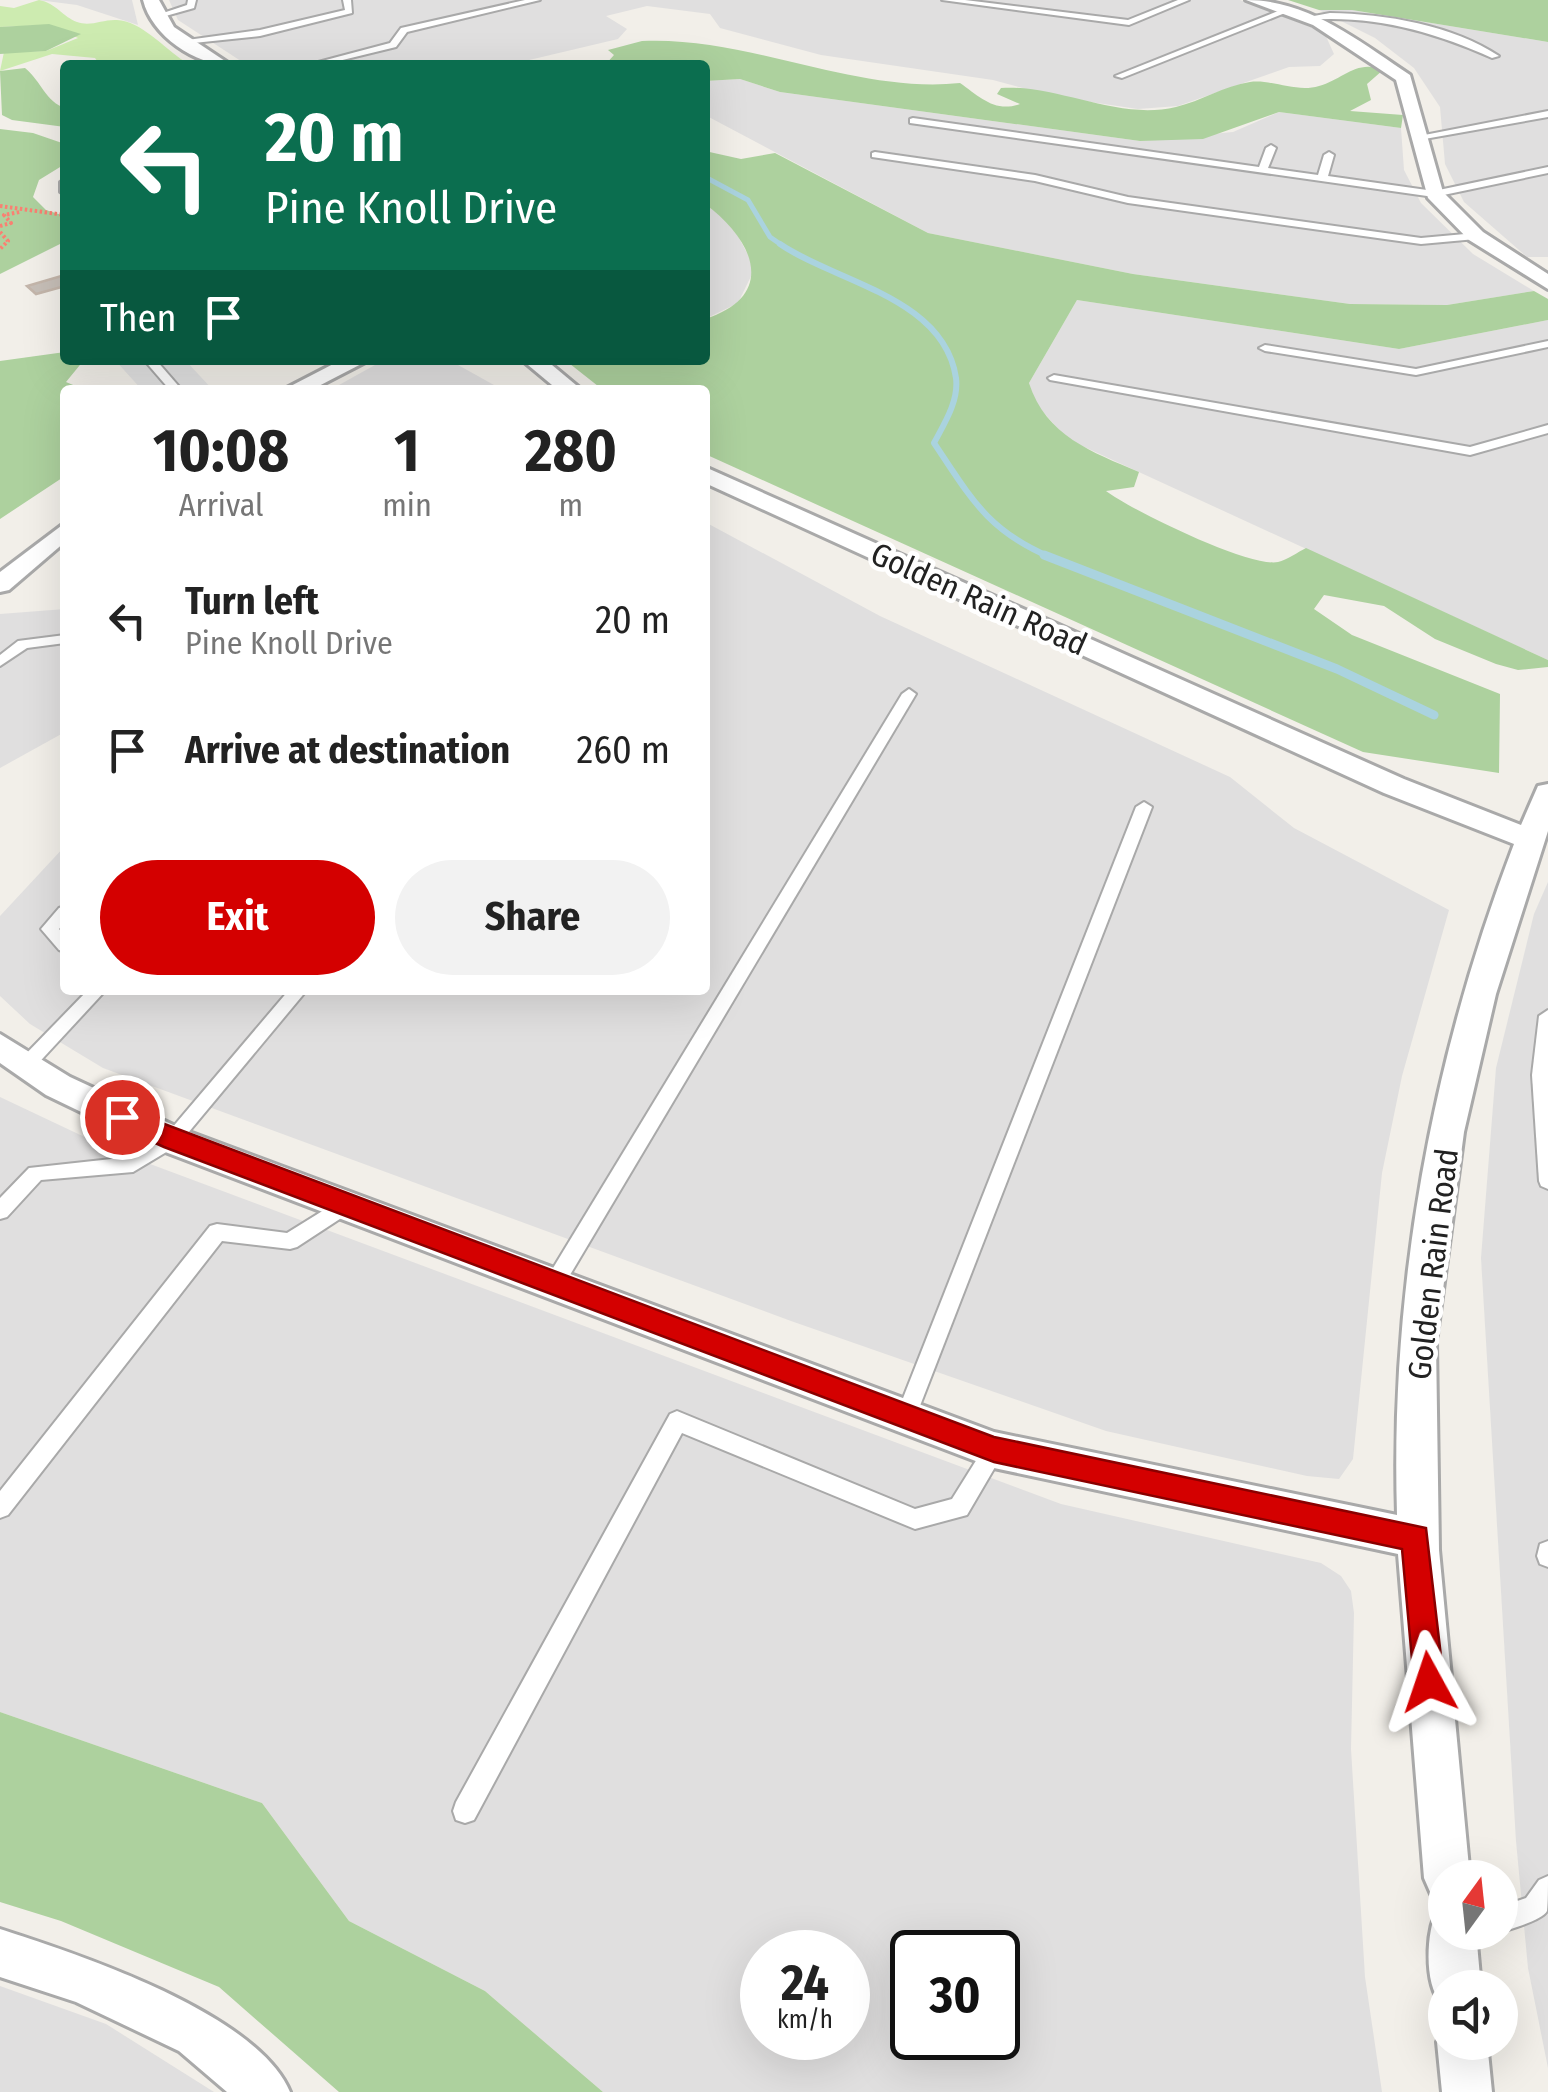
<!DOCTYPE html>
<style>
body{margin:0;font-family:"Fira Sans Condensed",sans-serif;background:#f2f2f2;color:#222;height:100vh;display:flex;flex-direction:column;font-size:38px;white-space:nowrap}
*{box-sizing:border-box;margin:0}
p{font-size:32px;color:#767676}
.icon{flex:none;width:55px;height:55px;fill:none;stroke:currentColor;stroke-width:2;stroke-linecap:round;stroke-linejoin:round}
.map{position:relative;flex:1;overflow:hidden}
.sheet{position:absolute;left:60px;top:385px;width:650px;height:610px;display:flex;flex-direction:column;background:#fff;border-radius:10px;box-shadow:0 10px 40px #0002}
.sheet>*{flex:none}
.hud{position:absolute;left:60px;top:60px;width:650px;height:305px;border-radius:10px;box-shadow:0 10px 40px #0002;background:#0b6e4f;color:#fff;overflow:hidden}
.needle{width:65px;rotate:15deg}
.buttons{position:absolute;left:1428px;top:1860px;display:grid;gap:20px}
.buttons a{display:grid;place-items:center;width:90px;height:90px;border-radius:50%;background:#fff;box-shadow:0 10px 40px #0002;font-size:50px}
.speed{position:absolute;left:740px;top:1930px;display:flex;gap:20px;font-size:50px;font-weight:700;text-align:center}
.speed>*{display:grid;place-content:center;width:130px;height:130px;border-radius:50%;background:#fff;box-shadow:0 10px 40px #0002;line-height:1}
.speed small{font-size:25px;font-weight:400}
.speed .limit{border:5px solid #111;border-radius:15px;background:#fff;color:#111}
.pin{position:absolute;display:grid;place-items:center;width:85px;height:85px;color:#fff;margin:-42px;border:5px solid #fff;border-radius:50%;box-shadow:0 2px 10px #0007}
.me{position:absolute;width:110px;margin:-55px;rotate:355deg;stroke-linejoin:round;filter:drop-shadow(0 0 8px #0008)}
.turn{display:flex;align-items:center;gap:35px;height:210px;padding:0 40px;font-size:45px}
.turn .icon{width:130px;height:130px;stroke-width:2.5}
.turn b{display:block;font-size:70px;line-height:85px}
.then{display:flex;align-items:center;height:95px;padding:0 40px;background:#0003;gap:20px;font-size:38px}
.eta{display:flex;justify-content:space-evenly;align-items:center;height:170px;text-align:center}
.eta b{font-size:60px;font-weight:700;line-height:70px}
.primary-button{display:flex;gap:20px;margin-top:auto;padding:20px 40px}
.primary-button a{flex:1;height:115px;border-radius:60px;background:#d40000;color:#fff;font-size:40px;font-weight:700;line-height:115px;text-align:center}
.primary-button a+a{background:#f2f2f2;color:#222}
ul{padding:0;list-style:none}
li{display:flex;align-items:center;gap:30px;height:130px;padding:0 40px}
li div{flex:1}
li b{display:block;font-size:38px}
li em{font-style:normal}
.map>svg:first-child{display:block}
.residential{fill:#e0dfdf;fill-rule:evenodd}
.grass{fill:#cdebb0}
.forest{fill:#add19e}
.parking{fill:#e2e2e2}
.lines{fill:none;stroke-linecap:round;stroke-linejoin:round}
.stream-far2{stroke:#aad3df;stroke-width:5}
.stream-far1{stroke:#aad3df;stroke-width:6}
.stream{stroke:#aad3df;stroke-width:9}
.building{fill:#c7bfb8;stroke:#c4b6ab;stroke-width:2.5}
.lane-casing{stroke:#a9a9a9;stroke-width:4}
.street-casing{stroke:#a9a9a9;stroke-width:6}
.path{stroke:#fa8072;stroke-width:4;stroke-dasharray:2.5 2.5;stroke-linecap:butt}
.lane{fill:#fff;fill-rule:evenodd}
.street{fill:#fff;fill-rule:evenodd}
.route{fill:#d40000;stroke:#8a0000;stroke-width:2.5}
.labels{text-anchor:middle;stroke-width:9;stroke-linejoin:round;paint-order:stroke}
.street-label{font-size:32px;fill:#222;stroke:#fff}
</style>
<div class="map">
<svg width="1548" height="2092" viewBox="0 0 1548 2092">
<rect width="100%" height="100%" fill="#f2efe9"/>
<g class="residential">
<polygon points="38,0 132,0 138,25 77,5"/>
<polygon points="169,0 1240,0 1324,32 1334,54 1320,66 1289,67 1178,106 1138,109 1056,97 993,80 821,55 720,28 710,14 647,6 606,16 627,29 618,39 508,65 247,65 178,20"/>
<polygon points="1319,10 1352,10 1548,42 1548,257 1527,257 1464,202 1445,164 1440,107 1414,68 1375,38"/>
<polygon points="740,79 780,92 1140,141 1233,132 1279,112 1401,128 1404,170 1421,203 1473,254 1534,291 1447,305 1350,304 1133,274 928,233 705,115 705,81"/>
<polygon points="705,204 731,223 755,268 738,303 705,319"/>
<polygon points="1077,300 1399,349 1548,320 1548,660 1067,439 1036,404 1029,383"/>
<polygon points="384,360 449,360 503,390 330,390"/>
<polygon points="705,522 880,616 1230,777 1294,828 1449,910 1402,1076 1382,1173 1353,1459 1339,1479 1307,1476 1106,1431 791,1321 103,1068 30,1024 0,996 0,916 65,846 65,990 705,990"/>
<polygon points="65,609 65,732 0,768 0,614"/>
<polygon points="1548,882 1548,2068 1528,1968 1516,1841 1481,1258 1496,1068 1534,914"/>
<path d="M0,1097L110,1149L1061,1504L1321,1563L1341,1576L1351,1591L1354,1613L1351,1749L1365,1977L1382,2092H603L485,1991L349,1921L262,1803L0,1712ZM762,1952H848V2038H762ZM912,1952H998V2038H912Z"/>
<polygon points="0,1986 106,2024 214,2092 0,2092"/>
</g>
<path class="grass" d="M39,0C56,3 63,17 77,22C91,27 103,19 117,20C141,21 164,48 184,61L181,65H100L95,58L52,54L0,71L4,52L46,51L78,38L49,25L0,27V6L14,8Z"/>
<g class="forest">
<polygon points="1288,0 1548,0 1548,42 1352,10 1319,10"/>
<polygon points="49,24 81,34 46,51 0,54 0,27"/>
<path d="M642,41C749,36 855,94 960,83C980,97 995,113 1020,104L997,94L1001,88C1058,84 1117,121 1176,107C1201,101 1224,86 1250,82C1272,79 1296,93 1319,86C1343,80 1356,59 1383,70L1367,84L1371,100L1350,111L1403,115L1401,128L1279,112L1203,139L1140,141L780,92L740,79L705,81V65H605L614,55L608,50Z"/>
<path d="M25,68C41,81 46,102 65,108V127L12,120L2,115L0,71Z"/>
<polygon points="0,129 33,133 65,144 65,164 39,180 33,197 46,210 65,216 65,236 60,244 0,274"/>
<path d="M705,151L741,159L775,153L928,233L1133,274L1350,304L1447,305L1534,291L1548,299V320L1399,349L1077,300L1029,383C1046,436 1092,452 1139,472L1134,487L1106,491C1131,510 1250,568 1278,562C1287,560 1298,552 1306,548L1548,660V667L1518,670L1496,664L1435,639L1384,606L1324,595L1314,609L1352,635L1500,694L1499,773L1363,752L705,454V390H603L565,360H705V319C779,295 753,239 705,204Z"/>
<polygon points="65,352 65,360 84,360 66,382 85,390 65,390 65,476 0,519 0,361"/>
<polygon points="0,1712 262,1803 349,1921 485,1991 603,2092 339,2092 219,1987 61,1921 0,1902"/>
</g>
<polygon class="parking" points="115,360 185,360 213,390 142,390"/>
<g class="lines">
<polyline class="stream-far2" points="705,177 748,200 770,237 783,246"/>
<path class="stream-far1" d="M780,244C835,282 944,297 956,378C959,401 944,424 934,443C971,498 987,530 1050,557"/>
<polyline class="stream" points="1044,555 1337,669 1434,715"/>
</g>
<polygon class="building" points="65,275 65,286 36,294 27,286"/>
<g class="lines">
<defs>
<g id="lane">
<polygon points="188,0 196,0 194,8 155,19 151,17 187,5"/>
<polygon points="343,0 351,0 352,13 260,36 184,44 180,41 260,30 345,10"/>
<polygon points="525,0 540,0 407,32 396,47 322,65 307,65 390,43 401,28"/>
<polygon points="942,0 965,0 1128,20 1178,0 1189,0 1129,25"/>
<polygon points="1283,9 1290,11 1122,78 1115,76"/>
<path d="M1330,13C1386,14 1452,25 1499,56L1492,58C1432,31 1373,15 1307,20L1303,18Z"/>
<polygon points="1548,111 1548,117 1419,140 1414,137"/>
<polygon points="913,118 1259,167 1266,148 1271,145 1276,148 1268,168 1318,175 1324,155 1329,152 1334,155 1328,176 1434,191 1548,167 1548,173 1434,197 910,123 910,119"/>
<polygon points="875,152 1035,175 1128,197 1392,234 1421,238 1476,233 1481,236 1476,239 1421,244 1392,240 1128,203 1035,181 872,157 872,153"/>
<polygon points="65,179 65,195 60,192 60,182"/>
<polygon points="1548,341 1548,347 1416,375 1265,351 1259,348 1265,345 1416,369"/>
<polygon points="144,360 156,360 182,390 170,390"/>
<polygon points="1054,375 1470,447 1548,425 1548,433 1470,455 1050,380 1048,378"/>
<polygon points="65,635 65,643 27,648 0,666 0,655 18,641"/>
<polygon points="909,689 916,694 561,1290 554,1292 547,1290 544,1284 547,1278 902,694"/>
<polygon points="1144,802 1152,807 916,1416 913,1423 906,1425 899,1423 896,1416 1136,807"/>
<polygon points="65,906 65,922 59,929 65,936 65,952 59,950 41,929 59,908"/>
<polygon points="88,990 106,990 32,1070 20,1070 17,1065 20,1060"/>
<polygon points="289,990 307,990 178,1145 133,1172 41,1180 7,1217 0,1219 0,1198 29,1168 130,1157 166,1135"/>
<polygon points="1548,1010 1548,1189 1541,1186 1539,1181 1532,1075 1539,1016"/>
<polygon points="345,1197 352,1199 354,1205 352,1211 297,1247 290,1249 222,1241 8,1515 0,1518 0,1491 210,1226 217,1224 287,1233"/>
<polygon points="677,1411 915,1509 952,1499 987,1443 994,1440 1001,1443 1005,1450 967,1515 915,1529 682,1433 474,1820 465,1823 456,1820 453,1811 456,1802 670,1414"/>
<polygon points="1548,1541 1548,1567 1540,1564 1537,1556 1540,1544"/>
<path d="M1548,1876C1548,1886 1548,1903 1547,1911C1543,1920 1510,1929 1500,1933V1907L1526,1898L1539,1880Z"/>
</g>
<g id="street">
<path d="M143,0H159L174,27L231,65C195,65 152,36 143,0Z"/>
<path d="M1246,0C1309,0 1360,42 1410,75L1443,192L1483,232L1548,274V289L1469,240L1428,198L1396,80L1313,25Z"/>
<polygon points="341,360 369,360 311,390 283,390"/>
<polygon points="522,360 546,360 582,390 558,390"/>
<path d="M705,467L1404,779L1521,825L1538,786L1548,784V831L1496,994L1464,1132L1436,1342L1439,1550L1470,1878H1445V1900L1431,1894L1424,1878L1398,1554L994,1468L160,1150L46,1095L0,1063V1034L70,1077L184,1130L994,1432L1397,1515C1390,1286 1432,1058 1514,844L1384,793L705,483Z"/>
<polygon points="65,523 65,542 9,590 0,592 0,572"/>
<path d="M1445,1911V1932H1476L1481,1988H1445V2007C1424,1991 1426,1938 1435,1915Z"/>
<path d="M0,1929C78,1954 257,2013 290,2092H227L179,2051L76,2002L0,1977Z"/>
<polygon points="1445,2025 1445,2042 1487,2042 1492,2092 1442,2092 1437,2042"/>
</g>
</defs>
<use href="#lane" class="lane-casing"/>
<use href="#street" class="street-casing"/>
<g class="path">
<polyline points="0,206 65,215"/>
<polyline points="0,226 11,223 4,215 20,212"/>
<polyline points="0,232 8,241 0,249"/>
</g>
<use href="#lane" class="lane"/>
<use href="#street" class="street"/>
</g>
<polygon class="route" points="122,1108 994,1437 1426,1528 1444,1682 1440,1693 1429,1697 1418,1693 1414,1682 1402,1549 994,1462 164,1147 113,1124 113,1110"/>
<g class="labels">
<g class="street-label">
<text transform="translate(979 599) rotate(24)" y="11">Golden Rain Road</text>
<text transform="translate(1433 1264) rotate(-83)" y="11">Golden Rain Road</text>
</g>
</g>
</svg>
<div class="buttons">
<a><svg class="needle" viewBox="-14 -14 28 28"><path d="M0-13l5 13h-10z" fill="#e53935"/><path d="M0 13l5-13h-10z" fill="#767676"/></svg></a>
<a><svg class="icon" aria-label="sound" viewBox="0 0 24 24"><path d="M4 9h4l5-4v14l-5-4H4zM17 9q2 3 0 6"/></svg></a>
</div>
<div class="speed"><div>24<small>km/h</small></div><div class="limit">30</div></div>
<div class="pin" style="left:122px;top:1117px;background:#d93025"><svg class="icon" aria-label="arrive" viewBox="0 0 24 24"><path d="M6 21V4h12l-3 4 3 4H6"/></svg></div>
<svg class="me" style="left:1429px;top:1682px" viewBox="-20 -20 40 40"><path d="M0-17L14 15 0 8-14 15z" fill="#d40000" stroke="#fff" stroke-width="4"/></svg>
<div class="hud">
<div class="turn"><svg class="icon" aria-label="left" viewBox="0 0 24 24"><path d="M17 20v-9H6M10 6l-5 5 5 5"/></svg><div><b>20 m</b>Pine Knoll Drive</div></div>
<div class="then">Then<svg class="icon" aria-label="arrive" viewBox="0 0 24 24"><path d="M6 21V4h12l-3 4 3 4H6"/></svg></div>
</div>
<section class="sheet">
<div class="eta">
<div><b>10:08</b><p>Arrival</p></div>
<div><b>1</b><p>min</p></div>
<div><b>280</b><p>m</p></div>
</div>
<ul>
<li><svg class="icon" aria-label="left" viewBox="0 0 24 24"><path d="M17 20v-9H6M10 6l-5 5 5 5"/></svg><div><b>Turn left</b><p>Pine Knoll Drive</p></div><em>20 m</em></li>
<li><svg class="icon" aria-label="arrive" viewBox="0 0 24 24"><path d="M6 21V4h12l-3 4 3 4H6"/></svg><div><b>Arrive at destination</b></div><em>260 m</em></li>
</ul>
<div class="primary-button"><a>Exit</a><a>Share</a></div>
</section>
</div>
